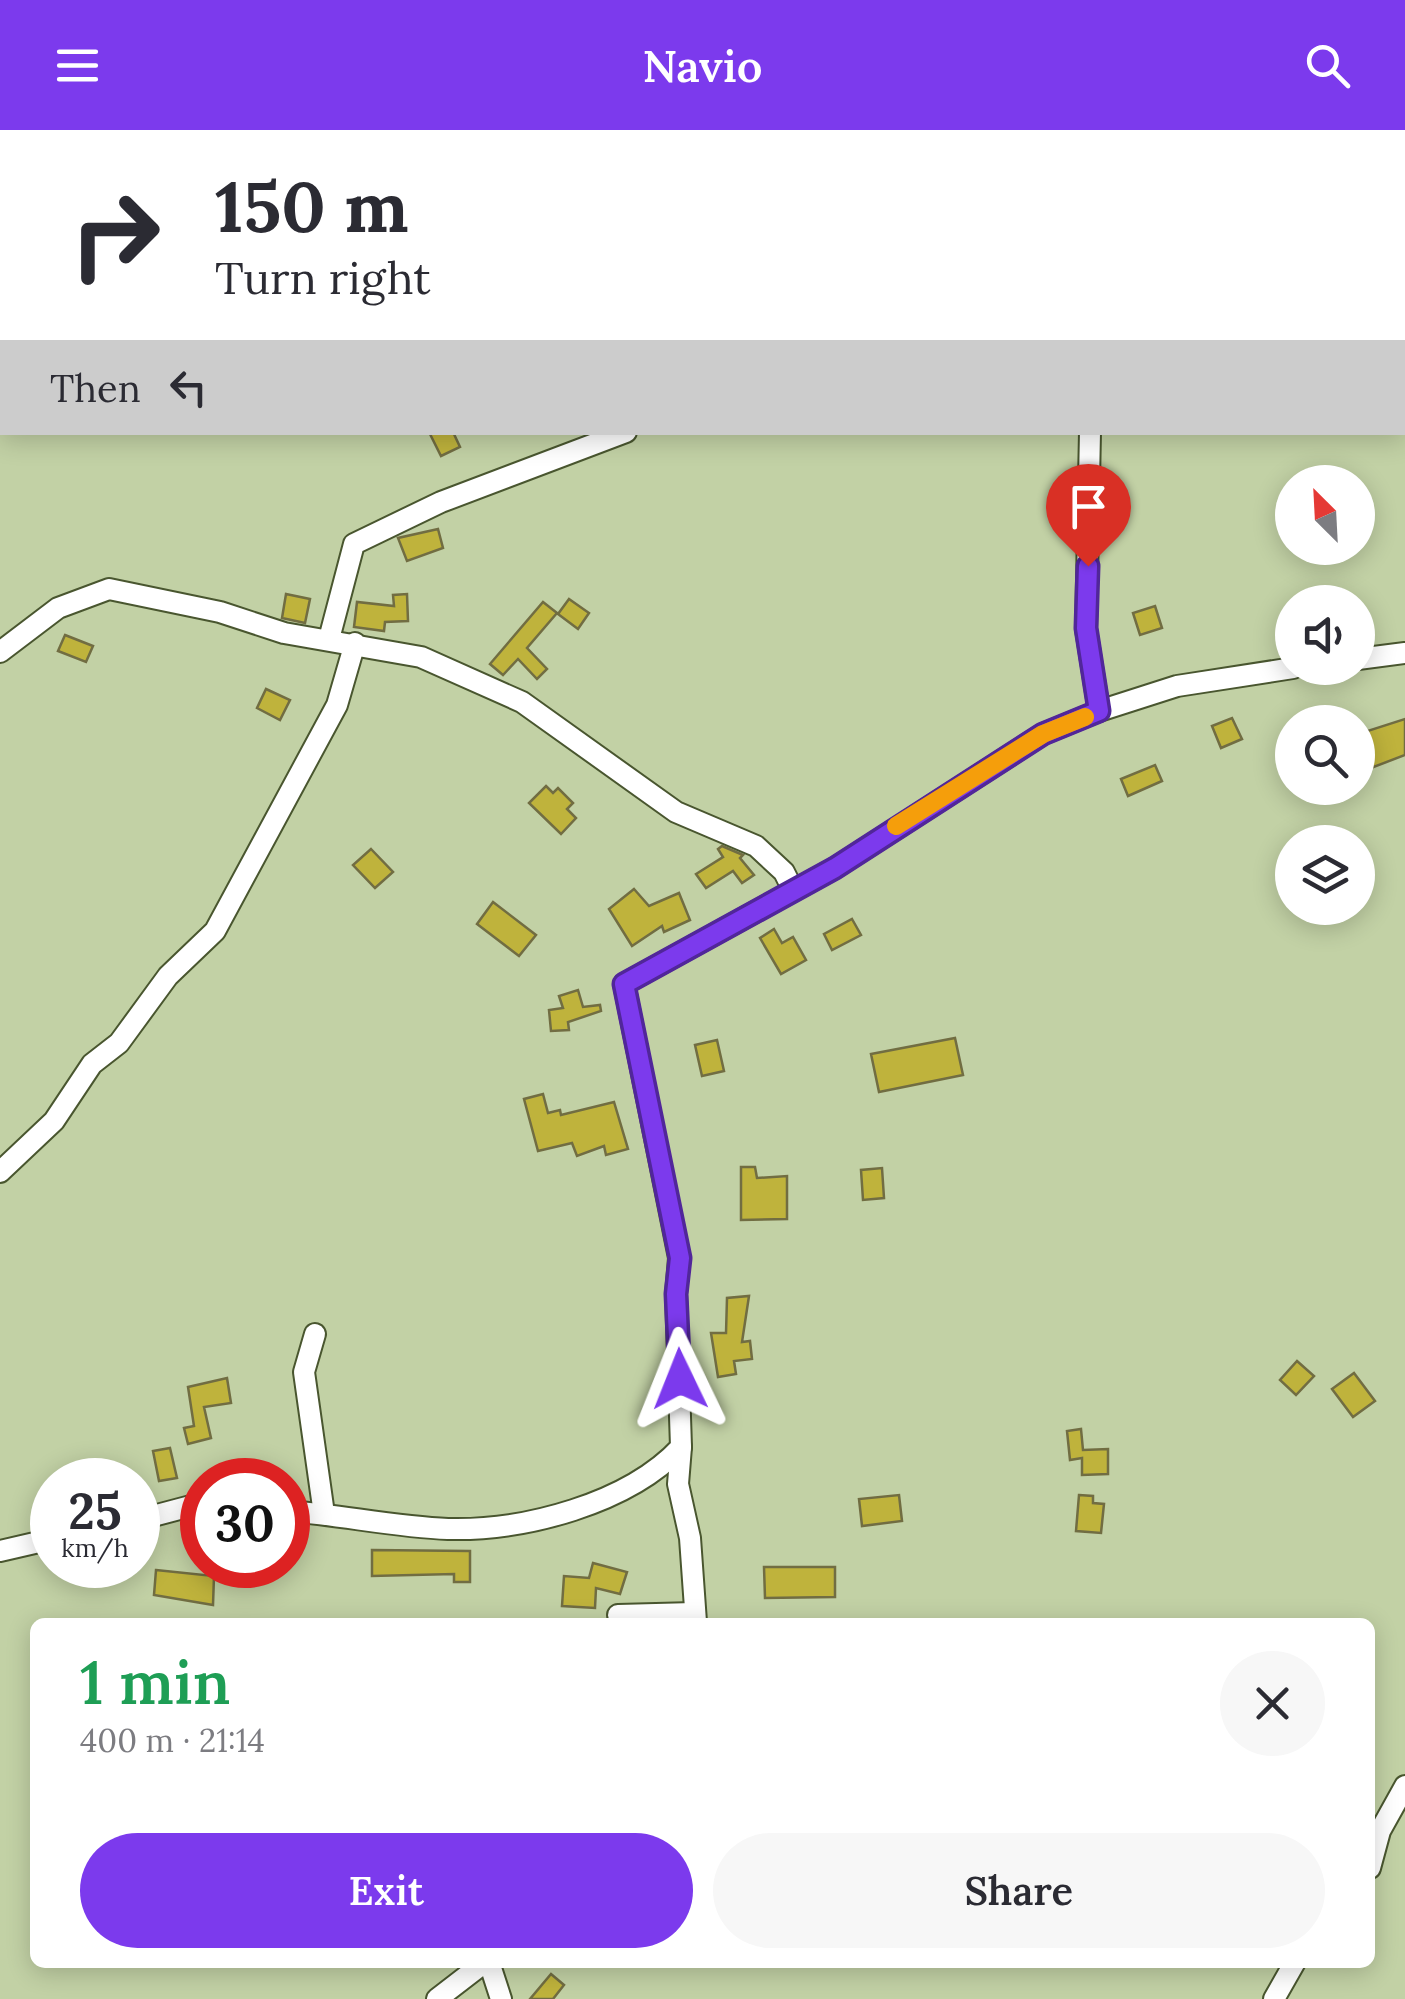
<!DOCTYPE html>
<meta charset="utf-8">
<style>
body{margin:0;font-family:Lora,serif;background:#f7f7f7;color:#2b2b33;height:100vh;display:flex;flex-direction:column;font-size:38px;white-space:nowrap}
*{box-sizing:border-box;margin:0}
p{font-size:32px;color:#7c7c81}
.icon{flex:none;width:55px;height:55px;fill:none;stroke:currentColor;stroke-width:2;stroke-linecap:round;stroke-linejoin:round}
.map{position:relative;flex:1;overflow:hidden}
.drawer{position:absolute;left:30px;top:1488px;width:1345px;height:350px;display:flex;flex-direction:column;background:#fff;border-radius:15px;box-shadow:0 5px 25px #0003}
.drawer>*{flex:none}
.guide{position:absolute;left:0px;top:0px;width:1405px;height:305px;box-shadow:0 5px 25px #0003;background:#fff;color:#2b2b33;overflow:hidden}
.needle{width:65px;rotate:336deg}
.fabs{position:absolute;left:1275px;top:335px;display:grid;gap:20px}
.fabs a{display:grid;place-items:center;width:100px;height:100px;border-radius:50%;background:#fff;box-shadow:0 5px 25px #0003;font-size:50px}
.speed{position:absolute;left:30px;top:1328px;display:flex;gap:20px;font-size:50px;font-weight:700;text-align:center}
.speed>*{display:grid;place-content:center;width:130px;height:130px;border-radius:50%;background:#fff;box-shadow:0 5px 25px #0003;line-height:1}
.speed small{font-size:25px;font-weight:400}
.speed .limit{border:15px solid #d22;background:#fff;color:#111}
.pin{position:absolute;display:grid;place-items:center;width:85px;height:85px;color:#fff;margin:-102px -42px;border-radius:50% 50% 50% 0;rotate:-45deg;box-shadow:0 0 10px #0007}
.pin .icon{rotate:45deg}
.me{position:absolute;width:110px;margin:-55px;rotate:358deg;stroke-linejoin:round;filter:drop-shadow(0 0 8px #0008)}
.turn{display:flex;align-items:center;gap:35px;height:210px;padding:0 50px;font-size:45px}
.turn .icon{width:130px;height:130px;stroke-width:2.5}
.turn b{display:block;font-size:70px;line-height:85px}
.then{display:flex;align-items:center;height:95px;padding:0 50px;background:#0003;gap:20px;font-size:38px}
.round{display:grid;place-items:center;flex:none;width:105px;height:105px;border-radius:52px;background:#f7f7f7}
.head{display:flex;align-items:center;justify-content:space-between;height:170px;padding:0 50px}
h1{font-size:60px;font-weight:600;line-height:75px;color:#1e9e55}
.action{display:flex;gap:20px;margin-top:auto;padding:20px 50px}
.action a{flex:1;height:115px;border-radius:60px;background:#7c3aed;color:#fff;font-size:40px;font-weight:600;line-height:115px;text-align:center}
.action a+a{background:#f7f7f7;color:#2b2b33}
header{display:flex;justify-content:space-between;align-items:center;height:130px;padding:0 50px;background:#7c3aed;color:#fff;font-size:45px;font-weight:600}
.map>svg:first-child{display:block}
.building{fill:#bfb33c;stroke:#716d42;stroke-width:2.5}
.lines{fill:none;stroke-linecap:round;stroke-linejoin:round}
.minor-casing{stroke:#49562f;stroke-width:24}
.minor{stroke:#fff;stroke-width:20}
.route-casing{stroke:#51269a;stroke-width:25}
.route{stroke:#7c3aed;stroke-width:18}
.slow{stroke:#f59e0b;stroke-width:18}
</style>
<header><svg class="icon" aria-label="menu" viewBox="0 0 24 24"><path d="M4 6h16M4 12h16M4 18h16"/></svg>Navio<svg class="icon" aria-label="search" viewBox="0 0 24 24"><circle cx="10" cy="10" r="6"/><path d="M15 15l6 6"/></svg></header>
<div class="map">
<svg width="1405" height="1869" viewBox="0 0 1405 1869">
<rect width="100%" height="100%" fill="#c2d1a5"/>
<g class="building">
<polygon points="429,302 453,302 460,317 441,326"/>
<polygon points="438,399 443,418 407,431 398,408"/>
<polygon points="286,464 310,469 305,493 282,488"/>
<polygon points="407,464 408,491 385,492 384,501 354,497 357,472 394,476 393,465"/>
<polygon points="569,469 589,483 578,499 558,484"/>
<polygon points="543,472 557,483 527,518 547,539 537,549 518,529 503,545 490,534"/>
<polygon points="1155,476 1162,498 1140,505 1133,483"/>
<polygon points="65,505 93,516 86,532 58,521"/>
<polygon points="266,559 290,570 280,590 257,578"/>
<polygon points="1232,588 1242,609 1221,618 1212,596"/>
<polygon points="1405,589 1405,625 1363,641 1358,604"/>
<polygon points="1155,635 1162,651 1128,666 1121,649"/>
<polygon points="546,656 553,663 558,658 573,673 567,679 576,688 561,704 529,673"/>
<polygon points="722,716 743,725 740,728 754,745 742,753 733,741 706,758 696,744 723,727 718,719"/>
<polygon points="371,719 393,742 375,758 353,735"/>
<polygon points="634,759 649,776 679,763 690,790 664,802 662,796 632,816 609,779"/>
<polygon points="493,772 536,805 519,826 477,794"/>
<polygon points="852,789 861,805 832,820 824,804"/>
<polygon points="774,799 782,813 793,807 806,830 781,844 760,808"/>
<polygon points="578,860 583,877 600,875 601,881 568,892 569,900 551,901 549,880 563,878 559,866"/>
<polygon points="955,908 963,945 879,962 871,924"/>
<polygon points="717,910 724,941 702,946 695,915"/>
<polygon points="543,964 548,983 560,980 561,985 614,972 628,1019 606,1025 604,1016 577,1026 572,1013 538,1021 524,969"/>
<polygon points="741,1037 755,1037 757,1048 787,1046 787,1089 741,1090"/>
<polygon points="882,1038 884,1068 863,1070 861,1040"/>
<polygon points="749,1166 742,1212 750,1211 752,1229 734,1231 736,1244 718,1247 711,1203 726,1203 727,1168"/>
<polygon points="1297,1231 1314,1246 1296,1265 1280,1250"/>
<polygon points="1354,1243 1375,1271 1353,1287 1332,1259"/>
<polygon points="227,1248 231,1273 204,1277 211,1308 188,1314 184,1298 194,1296 188,1257"/>
<polygon points="1081,1299 1083,1320 1108,1319 1108,1344 1082,1345 1082,1328 1070,1330 1067,1301"/>
<polygon points="170,1318 177,1348 159,1351 153,1321"/>
<polygon points="899,1365 902,1391 862,1396 859,1369"/>
<polygon points="1079,1365 1093,1366 1093,1373 1104,1374 1101,1403 1076,1401"/>
<polygon points="372,1420 470,1421 470,1452 454,1452 454,1444 372,1446"/>
<polygon points="593,1433 627,1442 620,1464 596,1458 595,1478 562,1476 564,1446 589,1448"/>
<polygon points="764,1437 835,1437 835,1467 765,1468"/>
<polygon points="156,1440 214,1446 213,1475 154,1465"/>
<polygon points="551,1844 564,1855 553,1869 530,1869"/>
</g>
<g class="lines">
<defs>
<g id="minor">
<polyline points="1043,0 1044,2"/>
<polyline points="1090,302 1086,499 1099,581 1177,556 1293,538"/>
<polyline points="329,509 354,414 441,372 626,302"/>
<polyline points="0,522 58,478 109,459 220,482 284,503 421,527 522,572 676,682 756,716 784,742 793,760"/>
<polyline points="1358,529 1405,523"/>
<polyline points="0,1042 54,991 92,934 119,913 168,846 215,801 337,575 355,513"/>
<polyline points="315,1204 304,1242 324,1384"/>
<polyline points="681,1317 678,1354 690,1408 696,1492"/>
<path d="M288,1381C341,1385 395,1397 448,1399C524,1401 628,1374 681,1317L676,1164L679,1128L624,854L835,738L1043,604L1099,581"/>
<polyline points="138,1390 202,1373"/>
<polyline points="0,1421 52,1409"/>
<polyline points="618,1485 694,1483"/>
<polyline points="1370,1738 1380,1701 1405,1656"/>
<polyline points="489,1832 501,1869"/>
<polyline points="437,1869 485,1832"/>
<polyline points="1274,1869 1295,1832"/>
</g>
</defs>
<use href="#minor" class="minor-casing"/>
<use href="#minor" class="minor"/>
</g>
<g class="lines">
<defs>
<polyline id="route" points="680,1249 676,1164 680,1128 624,854 835,738 1043,604 1099,581 1086,498 1088,436"/>
</defs>
<use href="#route" class="route-casing"/>
<use href="#route" class="route"/>
<polyline class="slow" points="896,696 1043,604 1085,587"/>
</g>
</svg>
<div class="fabs">
<a><svg class="needle" viewBox="-14 -14 28 28"><path d="M0-13l5 13h-10z" fill="#e53935"/><path d="M0 13l5-13h-10z" fill="#7c7c81"/></svg></a>
<a><svg class="icon" aria-label="sound" viewBox="0 0 24 24"><path d="M4 9h4l5-4v14l-5-4H4zM17 9q2 3 0 6"/></svg></a>
<a><svg class="icon" aria-label="search" viewBox="0 0 24 24"><circle cx="10" cy="10" r="6"/><path d="M15 15l6 6"/></svg></a>
<a><svg class="icon" aria-label="layers" viewBox="0 0 24 24"><path d="M12 4l9 5-9 5-9-5zM3 14l9 5 9-5"/></svg></a>
</div>
<div class="speed"><div>25<small>km/h</small></div><div class="limit">30</div></div>
<div class="pin" style="left:1088px;top:436px;background:#d93025"><svg class="icon" aria-label="arrive" viewBox="0 0 24 24"><path d="M6 21V4h12l-3 4 3 4H6"/></svg></div>
<svg class="me" style="left:680px;top:1249px" viewBox="-20 -20 40 40"><path d="M0-17L14 15 0 8-14 15z" fill="#7c3aed" stroke="#fff" stroke-width="4"/></svg>
<div class="guide">
<div class="turn"><svg class="icon" aria-label="right" viewBox="0 0 24 24"><path d="M7 20v-9h11M14 6l5 5-5 5"/></svg><div><b>150 m</b>Turn right</div></div>
<div class="then">Then<svg class="icon" aria-label="left" viewBox="0 0 24 24"><path d="M17 20v-9H6M10 6l-5 5 5 5"/></svg></div>
</div>
<section class="drawer">
<div class="head"><div><h1>1 min</h1><p>400 m · 21:14</p></div><a class="round"><svg class="icon" aria-label="close" viewBox="0 0 24 24"><path d="M6 6l12 12M18 6L6 18"/></svg></a></div>
<div class="action"><a>Exit</a><a>Share</a></div>
</section>
</div>
